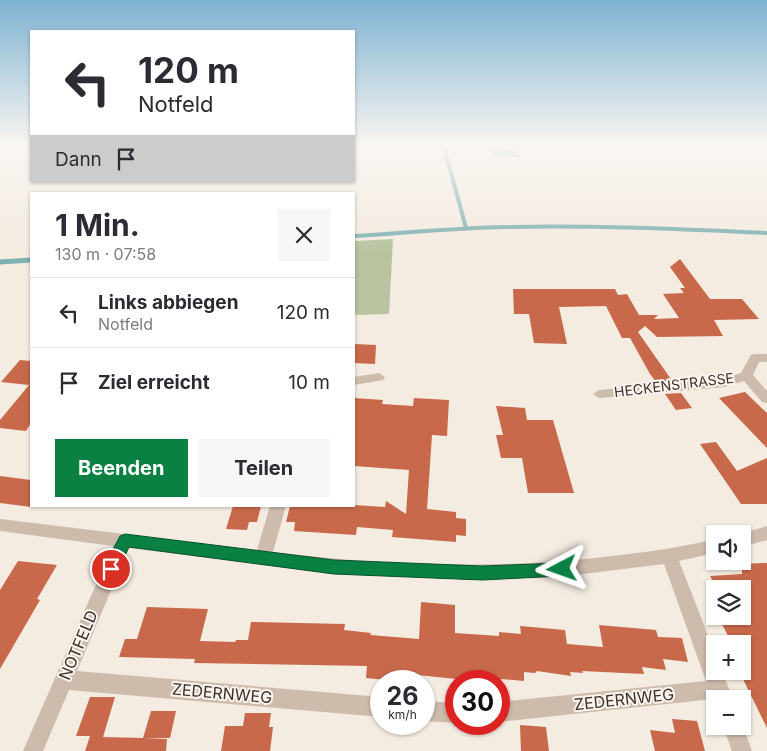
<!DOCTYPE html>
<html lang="de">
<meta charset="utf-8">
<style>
body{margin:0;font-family:Inter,sans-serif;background:#f7f7f7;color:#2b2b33;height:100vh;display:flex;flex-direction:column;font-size:19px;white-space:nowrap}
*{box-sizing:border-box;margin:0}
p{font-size:16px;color:#7c7c81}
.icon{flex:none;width:28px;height:28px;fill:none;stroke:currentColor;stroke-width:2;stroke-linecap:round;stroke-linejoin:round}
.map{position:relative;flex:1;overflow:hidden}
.sheet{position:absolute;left:30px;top:192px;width:325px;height:315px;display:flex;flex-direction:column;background:#fff;border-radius:0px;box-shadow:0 1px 4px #0004}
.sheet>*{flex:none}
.guide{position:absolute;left:30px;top:30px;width:325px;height:152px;border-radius:0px;box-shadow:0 1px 4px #0004;background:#fff;color:#2b2b33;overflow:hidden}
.controls{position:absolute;left:706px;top:525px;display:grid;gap:10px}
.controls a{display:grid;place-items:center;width:45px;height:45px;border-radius:0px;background:#fff;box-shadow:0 1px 4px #0004;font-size:25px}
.speed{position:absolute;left:370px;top:670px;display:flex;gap:10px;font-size:25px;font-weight:700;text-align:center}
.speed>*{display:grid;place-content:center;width:65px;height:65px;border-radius:50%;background:#fff;box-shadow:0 1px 4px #0004;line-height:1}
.speed small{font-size:12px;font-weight:400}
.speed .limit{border:8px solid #d22;background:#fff;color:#111}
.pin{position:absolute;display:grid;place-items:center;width:42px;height:42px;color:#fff;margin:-21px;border:2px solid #fff;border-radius:50%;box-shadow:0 1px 5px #0007}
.me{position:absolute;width:55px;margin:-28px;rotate:266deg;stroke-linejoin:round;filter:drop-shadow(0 0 4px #0008)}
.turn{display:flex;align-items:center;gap:18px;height:105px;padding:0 25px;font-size:22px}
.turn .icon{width:65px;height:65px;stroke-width:2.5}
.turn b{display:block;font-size:35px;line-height:42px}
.then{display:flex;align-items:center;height:48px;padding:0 25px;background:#0003;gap:10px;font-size:19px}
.round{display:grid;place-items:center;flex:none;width:52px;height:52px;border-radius:0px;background:#f7f7f7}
.overview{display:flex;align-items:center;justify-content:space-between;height:85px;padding:0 25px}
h1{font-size:30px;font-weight:700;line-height:38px}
.cta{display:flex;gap:10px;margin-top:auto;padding:10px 25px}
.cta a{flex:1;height:58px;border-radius:0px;background:#0b8043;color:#fff;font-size:20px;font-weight:700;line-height:58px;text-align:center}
.cta a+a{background:#f7f7f7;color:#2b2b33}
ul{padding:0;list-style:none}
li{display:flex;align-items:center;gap:15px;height:70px;padding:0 25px;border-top:1px solid #e1e1e2}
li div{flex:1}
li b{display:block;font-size:19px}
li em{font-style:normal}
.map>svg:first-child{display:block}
.green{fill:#b8c4a0}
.water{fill:#7fb0b2}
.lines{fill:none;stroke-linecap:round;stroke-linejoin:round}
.stream-far1{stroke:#7fb0b2;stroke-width:4}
.stream{stroke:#7fb0b2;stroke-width:5}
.building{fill:#c8694b}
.street{fill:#cdbbac;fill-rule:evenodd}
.route{fill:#0b8043;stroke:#07532c}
.labels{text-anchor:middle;stroke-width:4;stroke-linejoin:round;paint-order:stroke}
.street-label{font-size:14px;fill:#3b302b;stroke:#fbf5ee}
.near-street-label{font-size:16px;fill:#3b302b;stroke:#fbf5ee}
</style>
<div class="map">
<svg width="767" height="751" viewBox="0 0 767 751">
<rect width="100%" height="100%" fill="#f4ebe1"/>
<polygon class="green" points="393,239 389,314 354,315 354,241"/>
<polygon class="water" points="494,146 510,148 522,157 495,156 488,150"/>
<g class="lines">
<g class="stream-far1">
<polyline points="451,146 444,147 466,228"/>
<path d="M354,236C405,233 455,228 505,227C593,225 680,229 767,233"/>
</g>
<polyline class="stream" points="0,262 31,260"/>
</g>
<g class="building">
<polygon points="680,259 710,299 742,299 759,319 714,320 723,336 657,337 645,326 638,332 673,382 657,383 650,374 630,338 622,338 606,306 559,307 567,344 534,343 529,314 514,314 513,289 615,289 618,295 627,294 639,315 658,315 654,319 679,318 663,294 684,293 680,288 685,288 670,267"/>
<polygon points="354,344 376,345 375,364 354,363"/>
<polygon points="20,360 31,361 31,423 26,431 0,428 0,420 29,385 1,382"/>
<polygon points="745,392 767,413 767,448 719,398"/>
<polygon points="681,393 692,408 676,410 665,394"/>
<polygon points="354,398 383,400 382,404 413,406 414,398 449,400 447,436 432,435 427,509 456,512 456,518 466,519 466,536 456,535 456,542 392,537 393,530 357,527 356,535 294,531 295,522 286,522 290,506 354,505 385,507 386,501 406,514 409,470 354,466"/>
<polygon points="496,406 525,408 527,420 553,420 574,493 528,493 522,458 501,458 496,435 503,435"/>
<polygon points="716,442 737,471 767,458 767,504 741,504 700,444"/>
<polygon points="0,476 31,480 31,507 0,503"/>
<polygon points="233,506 261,506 257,522 249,522 247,530 226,529"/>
<polygon points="18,561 57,565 37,599 40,600 0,669 0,590"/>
<polygon points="767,563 767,728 739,671 745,671 742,665 742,644 732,644 718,616 742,616 742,589 717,589 710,576 742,574 742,564"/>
<polygon points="421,602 455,605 455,633 499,636 499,632 521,634 520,626 565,630 567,644 603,647 599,625 656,630 658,637 682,638 688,662 663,659 666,670 642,667 644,674 582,671 583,673 570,672 571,676 537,671 535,673 524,672 524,681 501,679 501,681 489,681 468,678 466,680 417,675 417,681 396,681 366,678 367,666 194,663 195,659 119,657 125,639 137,639 147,607 208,609 200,641 235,642 236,640 248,640 251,622 345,624 344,630 371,633 370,635 419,639"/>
<polygon points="90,697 115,697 103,737 143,738 151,711 176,711 170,738 143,738 167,739 166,751 85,751 90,736 76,736"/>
<polygon points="245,713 271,713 269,727 273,727 270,751 221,751 225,726 243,726"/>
<polygon points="672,719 697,721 705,751 655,751 650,730 675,733"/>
<polygon points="520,725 546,727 549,751 521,751"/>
</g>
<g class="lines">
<g class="street">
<polygon points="755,354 767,354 767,362 759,362 753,375 767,391 767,403 762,402 744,381 724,387 599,398 593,394 599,390 723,379 741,373 751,355"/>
<polygon points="379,373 385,377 383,380 354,385 354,377"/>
<path d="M270,506H286L273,552C389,566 506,570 621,555C653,551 684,547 715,539V553L679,561L715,653V671H722L733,699H715V704L713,699L499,722V702L706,681L664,564L575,575L482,580L334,574L129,548L77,671L381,697V717L69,690L43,751H23L113,546L0,531V519L257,550Z"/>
<polygon points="767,526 767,540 742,547 742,534 741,534"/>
<polygon points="424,701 456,703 456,723 424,721"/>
<polygon points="742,724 752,751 732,751 723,726 742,726"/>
</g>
</g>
<linearGradient id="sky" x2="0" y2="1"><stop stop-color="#7eb2d2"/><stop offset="0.58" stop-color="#faf6f2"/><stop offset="1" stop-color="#faf6f2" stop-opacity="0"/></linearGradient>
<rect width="767" height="251" fill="url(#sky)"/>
<polygon class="route" points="125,534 334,560 482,566 562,563 568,565 570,569 568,574 562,576 482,580 334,574 129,547 116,574 111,576 105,574 103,569 105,565 120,536"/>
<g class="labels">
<g class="street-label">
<text transform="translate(674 385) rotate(-7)" y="5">HECKENSTRASSE</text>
</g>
<g class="near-street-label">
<text transform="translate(78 645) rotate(-67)" y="6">NOTFELD</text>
<text transform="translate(222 693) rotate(5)" y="6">ZEDERNWEG</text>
<text transform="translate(624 699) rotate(-6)" y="6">ZEDERNWEG</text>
</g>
</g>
</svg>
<div class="controls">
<a><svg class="icon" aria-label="sound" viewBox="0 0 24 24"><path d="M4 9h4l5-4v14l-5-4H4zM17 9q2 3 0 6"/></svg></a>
<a><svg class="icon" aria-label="layers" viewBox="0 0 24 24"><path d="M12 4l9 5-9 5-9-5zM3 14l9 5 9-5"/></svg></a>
<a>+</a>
<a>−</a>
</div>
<div class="speed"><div>26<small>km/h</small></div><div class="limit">30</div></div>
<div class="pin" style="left:111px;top:569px;background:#d93025"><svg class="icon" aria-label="arrive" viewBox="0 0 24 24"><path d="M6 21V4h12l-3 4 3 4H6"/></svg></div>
<svg class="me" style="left:562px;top:569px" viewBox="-20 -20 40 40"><path d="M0-17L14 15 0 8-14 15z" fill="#0b8043" stroke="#fff" stroke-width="4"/></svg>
<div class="guide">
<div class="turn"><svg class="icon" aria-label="left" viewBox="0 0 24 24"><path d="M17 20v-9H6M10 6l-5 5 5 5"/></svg><div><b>120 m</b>Notfeld</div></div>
<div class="then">Dann<svg class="icon" aria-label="arrive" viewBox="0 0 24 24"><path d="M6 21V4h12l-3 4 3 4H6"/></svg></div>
</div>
<section class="sheet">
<div class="overview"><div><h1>1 Min.</h1><p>130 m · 07:58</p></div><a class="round"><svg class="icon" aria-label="close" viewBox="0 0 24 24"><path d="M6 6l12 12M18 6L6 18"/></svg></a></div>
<ul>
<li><svg class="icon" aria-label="left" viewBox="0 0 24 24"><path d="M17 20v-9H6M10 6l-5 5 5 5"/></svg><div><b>Links abbiegen</b><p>Notfeld</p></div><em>120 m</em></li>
<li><svg class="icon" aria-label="arrive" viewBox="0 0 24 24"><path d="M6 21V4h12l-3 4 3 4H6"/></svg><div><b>Ziel erreicht</b></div><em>10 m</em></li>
</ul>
<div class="cta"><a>Beenden</a><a>Teilen</a></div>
</section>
</div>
